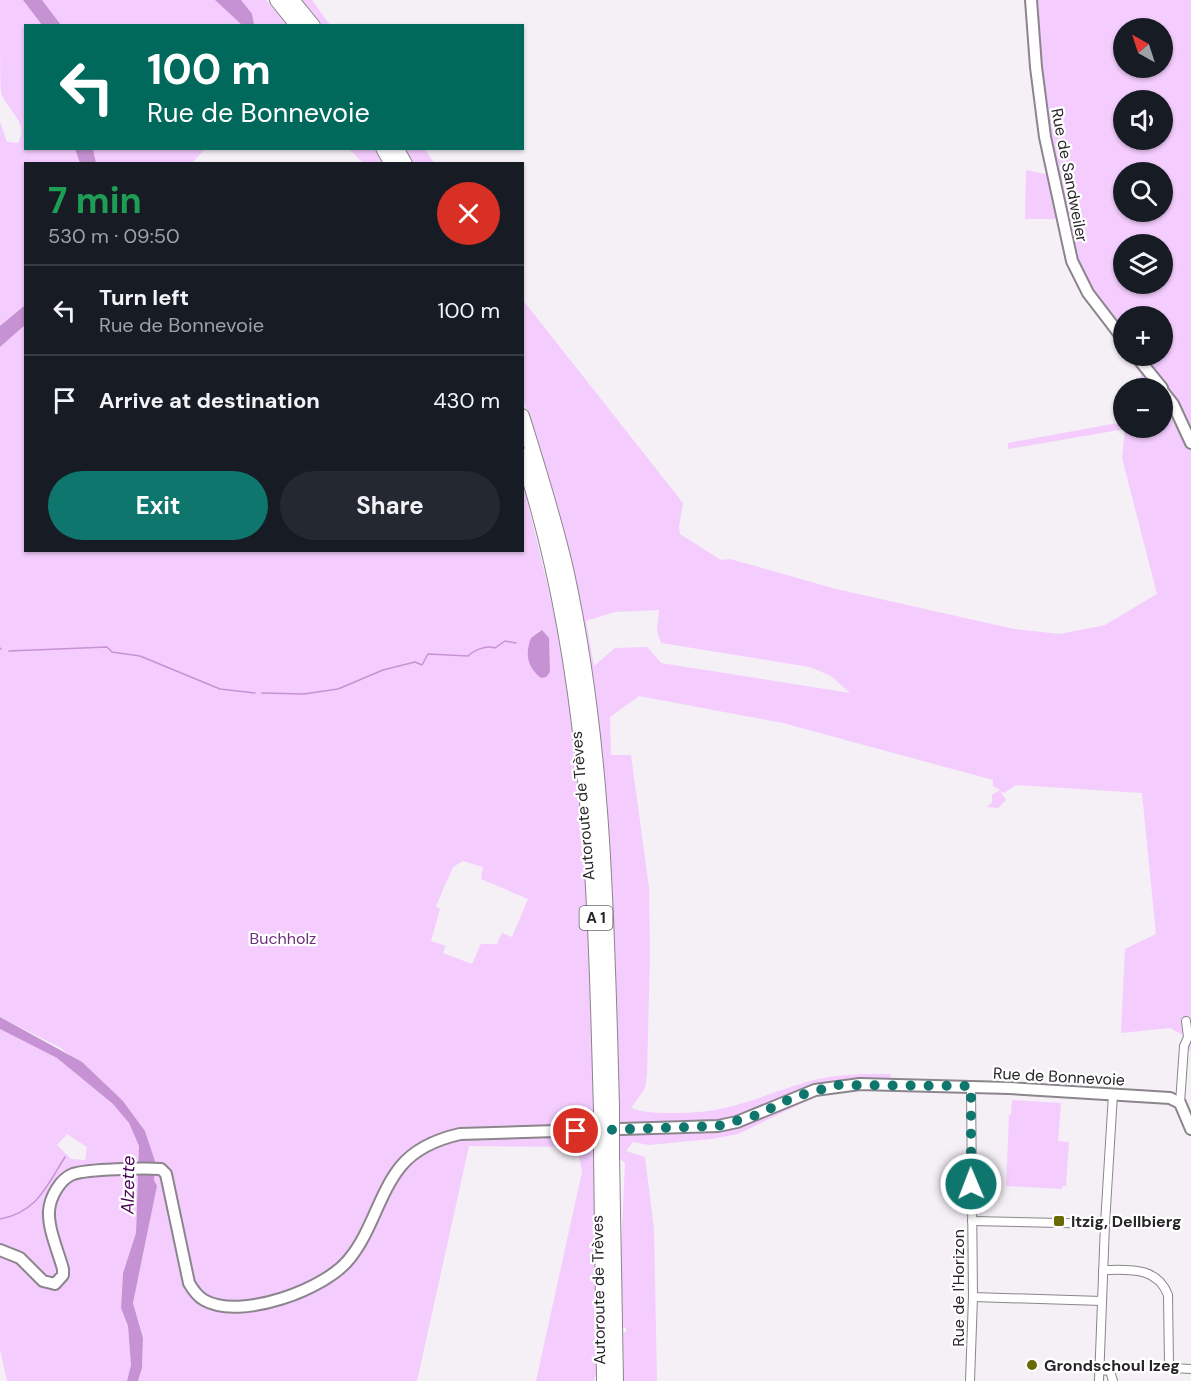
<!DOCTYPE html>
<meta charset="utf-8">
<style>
body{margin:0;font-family:"DM Sans",sans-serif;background:#242831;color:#f1f3f6;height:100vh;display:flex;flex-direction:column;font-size:22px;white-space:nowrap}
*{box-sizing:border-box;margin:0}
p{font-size:20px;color:#9ea1a6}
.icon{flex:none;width:33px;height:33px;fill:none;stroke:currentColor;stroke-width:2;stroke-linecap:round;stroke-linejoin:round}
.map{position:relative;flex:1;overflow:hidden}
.side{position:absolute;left:24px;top:162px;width:500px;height:390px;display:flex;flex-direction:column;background:#171b24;border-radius:0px;box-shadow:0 2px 4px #0004}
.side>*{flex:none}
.hud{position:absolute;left:24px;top:24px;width:500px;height:126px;border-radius:0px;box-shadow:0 2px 4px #0004;background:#00695c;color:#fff;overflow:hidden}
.needle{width:39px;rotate:321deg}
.tools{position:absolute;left:1113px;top:18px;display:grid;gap:12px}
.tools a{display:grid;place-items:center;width:60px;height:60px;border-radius:50%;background:#171b24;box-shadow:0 2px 4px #0004;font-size:30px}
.pin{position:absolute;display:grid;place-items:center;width:51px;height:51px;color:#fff;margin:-26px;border:3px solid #fff;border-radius:50%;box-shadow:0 2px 6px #0007}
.me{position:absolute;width:66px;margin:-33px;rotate:359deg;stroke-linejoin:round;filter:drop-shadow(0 0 4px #0008)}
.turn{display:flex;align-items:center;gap:21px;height:126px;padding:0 24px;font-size:27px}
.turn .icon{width:78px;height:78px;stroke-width:2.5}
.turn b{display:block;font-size:42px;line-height:51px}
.round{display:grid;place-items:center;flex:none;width:63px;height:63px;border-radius:32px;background:#242831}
.overview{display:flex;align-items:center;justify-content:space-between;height:102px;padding:0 24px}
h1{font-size:36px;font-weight:700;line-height:45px;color:#1e9e55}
.cta{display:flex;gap:12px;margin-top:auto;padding:12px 24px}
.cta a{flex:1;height:69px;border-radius:36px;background:#0f766e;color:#fff;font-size:24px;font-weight:700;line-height:69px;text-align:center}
.cta a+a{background:#242831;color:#f1f3f6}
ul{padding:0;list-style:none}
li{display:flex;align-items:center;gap:18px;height:90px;padding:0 24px;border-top:2px solid #363941}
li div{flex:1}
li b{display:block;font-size:22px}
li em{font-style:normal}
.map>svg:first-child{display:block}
.green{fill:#f4cdfe;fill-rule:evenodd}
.water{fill:#c692d3}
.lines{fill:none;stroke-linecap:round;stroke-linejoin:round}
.stream{stroke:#c692d3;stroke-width:1.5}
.minor-casing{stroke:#8b858c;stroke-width:10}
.secondary-casing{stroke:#8b858c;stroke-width:14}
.motorway-casing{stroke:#8b858c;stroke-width:16}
.minor{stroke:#fff;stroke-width:8}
.secondary{stroke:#fff;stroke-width:10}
.motorway{stroke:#fff;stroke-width:14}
.motorway-bridge-casing{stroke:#8b858c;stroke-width:16;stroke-linecap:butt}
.motorway-bridge{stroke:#fff;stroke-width:14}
.route{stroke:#0f766e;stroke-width:10;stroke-dasharray:0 18}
.poi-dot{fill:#696905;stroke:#fff;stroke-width:2}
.labels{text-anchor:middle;stroke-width:4.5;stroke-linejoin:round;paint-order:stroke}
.shield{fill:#fff;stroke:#686668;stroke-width:1.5}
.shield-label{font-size:15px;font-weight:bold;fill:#272528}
.street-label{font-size:16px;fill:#272528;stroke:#fff}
.park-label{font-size:16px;fill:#6c2d7b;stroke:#fff}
.poi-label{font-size:16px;font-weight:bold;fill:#272528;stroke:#fff;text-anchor:start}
.water-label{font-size:18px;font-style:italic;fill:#480255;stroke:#fff}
</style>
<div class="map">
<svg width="1191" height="1381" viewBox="0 0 1191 1381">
<rect width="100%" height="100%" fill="#f5eff6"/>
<g class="green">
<path d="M0,0H23L42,25L26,26V148L75,149L80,163L26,164L25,305L0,326V122L7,142L18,143C30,123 7,110 1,93C0,81 0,17 0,0Z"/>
<polygon points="42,0 266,0 288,25 61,25"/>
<polygon points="301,0 312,0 330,25 320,25"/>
<path d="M1033,0H1191V1050L1185,1049L1187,1037L1170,1028L1121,1033L1125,949L1156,934L1142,793L1016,785L1004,793L1000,791L1006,800L998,808L987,807L992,802V795L1000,790L993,786V780L783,723L639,696L610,717L611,755H631L649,888L650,953L647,1075L645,1088L631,1108C645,1113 657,1113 672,1113C732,1114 759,1095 814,1080C838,1074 866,1074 891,1074L888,1089L823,1093L738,1134L712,1139L649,1145L633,1142L626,1151L645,1157L654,1229L657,1381H624L623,1333L626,1332V1328L623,1327L621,1251L625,1163L618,1158C617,1011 613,865 597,719L573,725C596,940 594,1156 596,1372L594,1381H536L582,1172L578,1151L572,1147L469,1146L417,1381H138L142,1368L143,1338L133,1303L157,1186L154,1180L155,1161L145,1131L123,1101L61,1048L0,1017V347L25,325L26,550H522V479L556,621L581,618L558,507L522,394V299L683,503L679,527L680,534L721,560L730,559L836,589L1014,629L1060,634L1105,625L1157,594L1122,458L1125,429L1008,449V443L1123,422L1124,428H1162V388H1135L1143,371L1139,356H1162V316H1124L1123,336L1102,309L1078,269L1045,119ZM1124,28H1162V68H1124ZM1124,100H1162V140H1124ZM1124,172H1162V212H1124ZM1124,244H1162V284H1124ZM659,610L657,631L661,643L810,667L831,676L850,693L661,663L647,647L615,648L594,666L586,621L615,612ZM463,861L483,867L481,879L528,899L512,937L502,933L497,944H481L472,964L443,953L446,946L431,941L440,909L436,906L453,867Z"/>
<polygon points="93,149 205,149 191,164 96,163"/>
<polygon points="349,149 374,149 383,163 363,163"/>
<polygon points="404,149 425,149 434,163 413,163"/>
<polygon points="1026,170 1049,175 1058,215 1054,219 1025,219"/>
<path d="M0,1029L57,1058L113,1104L129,1123L139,1146L136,1233L123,1273L121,1307L128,1326L131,1365L127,1381H7L0,1349ZM67,1134L87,1147L85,1160L71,1159L57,1145Z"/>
<polygon points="1012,1100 1061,1103 1058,1141 1069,1142 1066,1186 1063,1186 1062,1189 1006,1186 1009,1115 1011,1114"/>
</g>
<g class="water">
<polygon points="23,0 42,0 61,25 42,25"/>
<polygon points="215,0 241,0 252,14 254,25 242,25"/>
<polygon points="75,149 93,149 96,163 80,163"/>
<polygon points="25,305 25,325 0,347 0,326"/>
<path d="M542,630L549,638L550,672L546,677L541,678C527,667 525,654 531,638Z"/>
<polygon points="0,1017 82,1062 123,1101 145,1131 155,1161 154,1180 157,1186 133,1303 143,1338 142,1368 138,1381 127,1381 131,1365 128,1326 121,1308 123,1273 136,1233 139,1146 129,1123 113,1104 57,1058 0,1029"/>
</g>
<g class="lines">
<g class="stream">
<polyline points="0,648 1,649"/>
<polyline points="9,651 107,647 112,652 140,656 220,689 255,693"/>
<path d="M262,693L304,694L338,689L383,670L415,662L422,665L428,654L468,656C474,650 486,645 495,648L505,641L516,643"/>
<path d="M0,1219C37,1212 46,1187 65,1157"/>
</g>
<defs>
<g id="minor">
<polyline points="1180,1103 1184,1046 1188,1037 1186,1021"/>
<polyline points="972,1221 1105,1224"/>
<path d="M1103,1270C1129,1270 1157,1266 1168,1295L1169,1365L1172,1368L1191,1369"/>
<polyline points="973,1297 1102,1301"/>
<polyline points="1099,1370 1110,1371 1113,1381"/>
<polyline points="970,1381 973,1297 971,1086"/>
<polyline points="1099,1381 1105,1224 1113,1094"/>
</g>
<g id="secondary">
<polyline points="1031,0 1036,67 1045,137 1072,261 1088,293 1124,340"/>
<polyline points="1136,356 1162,388"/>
<polyline points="1162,390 1173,404 1191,443"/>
<path d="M0,1250L20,1258L43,1281L55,1284L63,1275V1269C58,1251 48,1229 49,1211C50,1197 60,1179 73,1174C88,1169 144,1168 161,1169L166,1174L189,1283C193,1290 197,1296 204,1300C240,1321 327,1289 350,1258C372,1231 379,1193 401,1166C416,1148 438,1139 460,1134L718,1126L737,1122L815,1090L860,1084L1009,1088L1170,1098L1180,1103L1191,1129"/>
</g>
<g id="motorway">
<polyline points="277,0 298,26"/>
<polyline points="292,0 313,26"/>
<polyline points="383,148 392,164"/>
<polyline points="396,148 405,164"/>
<path d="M522,416C538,467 554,517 566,569C605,745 607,926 612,1106"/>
<path d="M522,455C591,668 595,891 601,1112"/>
<polyline points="601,1152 604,1381"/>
<polyline points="612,1155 616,1381"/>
</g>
</defs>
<use href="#minor" class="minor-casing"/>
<use href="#secondary" class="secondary-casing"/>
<use href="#motorway" class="motorway-casing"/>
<use href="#minor" class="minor"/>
<use href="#secondary" class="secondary"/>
<use href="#motorway" class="motorway"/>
<defs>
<g id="motorway-bridge">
<polyline points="612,1106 612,1155"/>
<polyline points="601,1112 601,1152"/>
</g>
</defs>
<use href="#motorway-bridge" class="motorway-bridge-casing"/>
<use href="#motorway-bridge" class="motorway-bridge"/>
</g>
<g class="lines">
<polyline class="route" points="576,1131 718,1126 757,1115 794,1097 838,1085 971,1086 971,1184"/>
</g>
<g class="poi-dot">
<rect x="1053" y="1215" width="12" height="12" rx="3"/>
<circle cx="1032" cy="1365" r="6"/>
</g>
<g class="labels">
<rect class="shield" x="579.5" y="906" width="33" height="24" rx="4.5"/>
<g class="shield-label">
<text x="596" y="923">A 1</text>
</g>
<g class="street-label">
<text transform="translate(1070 175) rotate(79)" y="6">Rue de Sandweiler</text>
<text transform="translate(582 806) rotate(-95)" y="6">Autoroute de Trèves</text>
<text transform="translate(1059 1076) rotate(3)" y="6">Rue de Bonnevoie</text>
<text transform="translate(958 1288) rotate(-90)" y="6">Rue de l'Horizon</text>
<text transform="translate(598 1290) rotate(-91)" y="6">Autoroute de Trèves</text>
</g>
<g class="park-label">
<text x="283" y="944">Buchholz</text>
</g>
<g class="poi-label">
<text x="1071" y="1227">Itzig, Dellbierg</text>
<text x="1044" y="1371">Grondschoul Izeg</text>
</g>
<g class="water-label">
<text transform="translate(128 1185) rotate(-89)" y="6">Alzette</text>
</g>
</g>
</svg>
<div class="tools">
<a><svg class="needle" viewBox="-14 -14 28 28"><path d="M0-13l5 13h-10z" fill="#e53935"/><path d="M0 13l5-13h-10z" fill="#9ea1a6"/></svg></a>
<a><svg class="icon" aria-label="sound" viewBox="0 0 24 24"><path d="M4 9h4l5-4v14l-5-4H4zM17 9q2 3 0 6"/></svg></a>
<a><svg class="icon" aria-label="search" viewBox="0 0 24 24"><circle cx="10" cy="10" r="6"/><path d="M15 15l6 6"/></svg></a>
<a><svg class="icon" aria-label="layers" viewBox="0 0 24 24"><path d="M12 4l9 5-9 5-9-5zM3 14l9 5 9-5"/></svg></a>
<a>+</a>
<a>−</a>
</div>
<div class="pin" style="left:576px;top:1131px;background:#d93025"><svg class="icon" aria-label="arrive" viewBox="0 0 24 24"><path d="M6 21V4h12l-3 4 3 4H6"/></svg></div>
<svg class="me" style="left:971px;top:1184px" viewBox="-20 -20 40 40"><circle r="17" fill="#0f766e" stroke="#fff" stroke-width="3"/><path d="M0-11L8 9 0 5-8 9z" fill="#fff"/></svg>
<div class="hud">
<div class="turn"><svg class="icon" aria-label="left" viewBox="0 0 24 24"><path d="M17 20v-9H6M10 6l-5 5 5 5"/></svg><div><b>100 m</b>Rue de Bonnevoie</div></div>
</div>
<section class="side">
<div class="overview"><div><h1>7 min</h1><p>530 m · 09:50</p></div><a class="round" style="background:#d93025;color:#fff"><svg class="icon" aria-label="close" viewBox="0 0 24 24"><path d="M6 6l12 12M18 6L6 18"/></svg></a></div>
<ul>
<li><svg class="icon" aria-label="left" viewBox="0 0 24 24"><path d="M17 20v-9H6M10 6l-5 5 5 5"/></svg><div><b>Turn left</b><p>Rue de Bonnevoie</p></div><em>100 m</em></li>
<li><svg class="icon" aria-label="arrive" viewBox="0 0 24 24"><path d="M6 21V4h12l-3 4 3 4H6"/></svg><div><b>Arrive at destination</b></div><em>430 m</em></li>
</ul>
<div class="cta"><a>Exit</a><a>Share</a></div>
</section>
</div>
